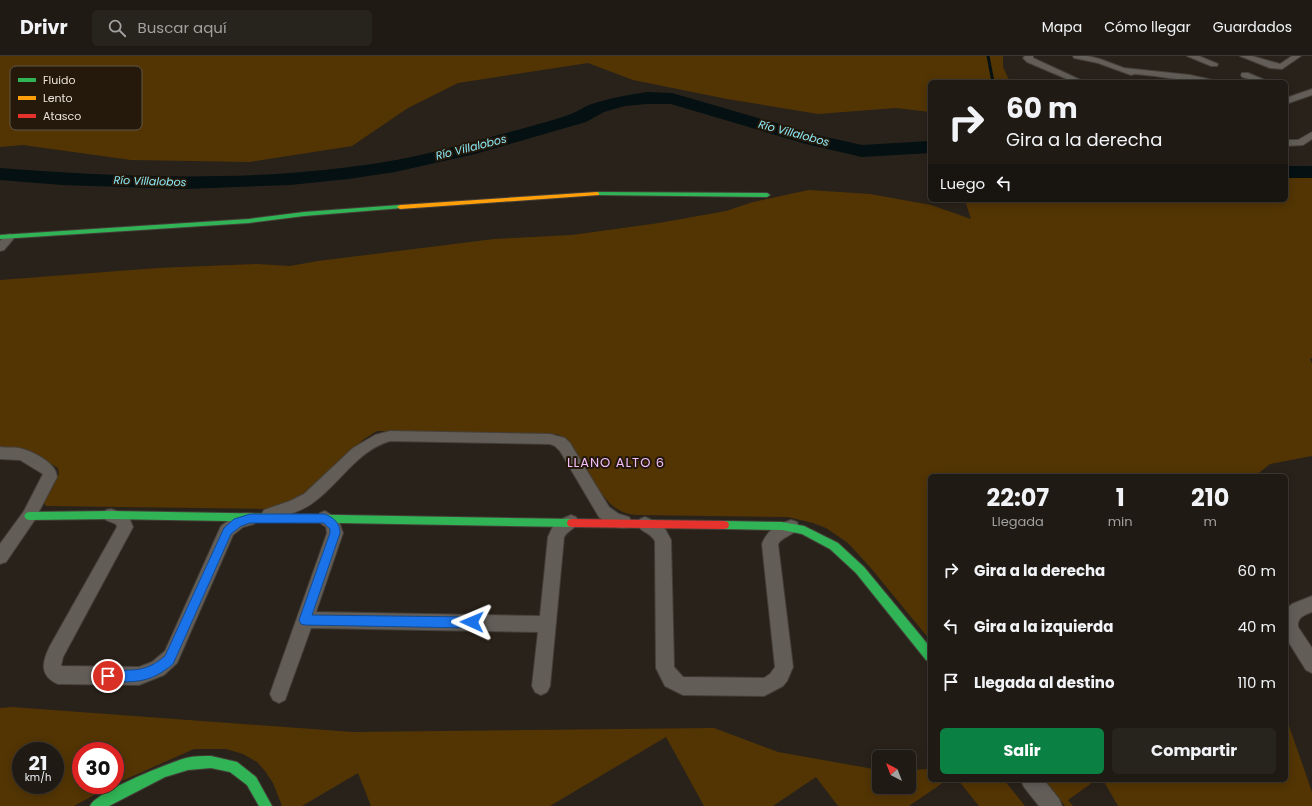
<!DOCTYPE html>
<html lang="es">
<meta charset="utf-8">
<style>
body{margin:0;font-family:Poppins,sans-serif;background:#27231d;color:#f1f3f6;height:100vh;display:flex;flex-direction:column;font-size:15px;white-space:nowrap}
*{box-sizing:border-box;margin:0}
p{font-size:13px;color:#a1a1a0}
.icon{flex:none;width:22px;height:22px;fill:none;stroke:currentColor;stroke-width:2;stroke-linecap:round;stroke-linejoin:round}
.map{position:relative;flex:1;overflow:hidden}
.side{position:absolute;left:928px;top:418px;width:360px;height:308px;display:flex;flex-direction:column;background:#1f1a14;border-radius:6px;box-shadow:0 2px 10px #0003,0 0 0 1px #3c3834}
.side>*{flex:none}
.guide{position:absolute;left:928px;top:24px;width:360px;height:122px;border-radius:6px;box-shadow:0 2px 10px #0003,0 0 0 1px #3c3834;background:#1f1a14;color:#f1f3f6;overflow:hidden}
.needle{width:26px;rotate:318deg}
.controls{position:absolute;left:872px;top:694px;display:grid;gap:8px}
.controls a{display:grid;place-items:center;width:44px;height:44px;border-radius:6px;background:#1f1a14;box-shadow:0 2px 10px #0003,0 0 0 1px #3c3834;font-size:20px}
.speed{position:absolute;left:12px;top:686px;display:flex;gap:8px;font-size:20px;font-weight:700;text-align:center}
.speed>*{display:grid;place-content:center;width:52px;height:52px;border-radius:50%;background:#1f1a14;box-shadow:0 2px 10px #0003,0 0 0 1px #3c3834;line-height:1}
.speed small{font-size:10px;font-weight:400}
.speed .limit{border:6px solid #d22;background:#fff;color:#111}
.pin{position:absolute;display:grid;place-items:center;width:34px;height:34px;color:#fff;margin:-17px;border:2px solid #fff;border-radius:50%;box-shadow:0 1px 4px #0007}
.me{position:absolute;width:44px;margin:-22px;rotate:271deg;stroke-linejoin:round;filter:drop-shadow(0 0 3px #0008)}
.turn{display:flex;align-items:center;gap:14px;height:84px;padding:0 12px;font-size:18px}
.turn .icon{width:52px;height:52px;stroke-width:2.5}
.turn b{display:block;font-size:28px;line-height:34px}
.then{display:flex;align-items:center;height:38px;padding:0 12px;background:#0003;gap:8px;font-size:15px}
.eta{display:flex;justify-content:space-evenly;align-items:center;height:68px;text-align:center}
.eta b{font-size:24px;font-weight:700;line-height:28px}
.primary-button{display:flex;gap:8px;margin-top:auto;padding:8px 12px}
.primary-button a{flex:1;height:46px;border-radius:6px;background:#0b8043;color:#fff;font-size:16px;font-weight:700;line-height:46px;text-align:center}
.primary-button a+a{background:#27231d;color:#f1f3f6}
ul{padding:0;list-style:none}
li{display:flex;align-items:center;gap:12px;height:56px;padding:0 12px}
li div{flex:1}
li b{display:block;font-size:15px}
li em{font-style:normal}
header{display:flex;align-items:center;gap:24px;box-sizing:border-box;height:56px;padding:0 20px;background:#1f1a14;border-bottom:1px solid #3c3834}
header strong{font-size:19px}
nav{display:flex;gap:22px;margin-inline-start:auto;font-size:14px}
.search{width:280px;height:36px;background:#27231d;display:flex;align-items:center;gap:10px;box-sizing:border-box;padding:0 14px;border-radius:6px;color:#a1a1a0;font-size:15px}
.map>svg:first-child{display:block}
.green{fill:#533504;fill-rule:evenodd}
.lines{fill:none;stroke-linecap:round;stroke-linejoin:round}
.stream{stroke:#041012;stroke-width:3}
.river{fill:#041012;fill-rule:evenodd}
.street-casing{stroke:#453f39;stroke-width:2}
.fast-casing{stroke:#453f39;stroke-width:2}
.slow-casing{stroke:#453f39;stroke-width:2}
.jam-casing{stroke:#453f39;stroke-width:2}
.street{fill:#625d57;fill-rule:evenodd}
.fast{fill:#30b455;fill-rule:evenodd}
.slow{fill:#ff9f0a;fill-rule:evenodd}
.jam{fill:#e5322d;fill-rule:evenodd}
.route{fill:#1a73e8;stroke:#114b97}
.labels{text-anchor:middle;stroke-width:4;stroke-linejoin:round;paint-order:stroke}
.far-water-label{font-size:11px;font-style:italic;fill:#8ae9f7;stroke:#25190b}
.neighbourhood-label{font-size:13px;letter-spacing:1px;fill:#f4bffc;stroke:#25190b}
.key{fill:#25190b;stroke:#615649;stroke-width:1}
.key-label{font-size:11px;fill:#ece4db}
</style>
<header>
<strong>Drivr</strong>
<div class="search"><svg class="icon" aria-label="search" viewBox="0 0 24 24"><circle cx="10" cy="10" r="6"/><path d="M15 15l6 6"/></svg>Buscar aquí</div>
<nav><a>Mapa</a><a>Cómo llegar</a><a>Guardados</a></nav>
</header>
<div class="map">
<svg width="1312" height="750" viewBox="0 0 1312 750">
<rect width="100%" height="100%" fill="#29221a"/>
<g class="green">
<polygon points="0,0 1003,0 1003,11 1010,26 930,26 930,56 896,52 818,58 727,43 633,24 588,7 458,27 408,52 352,90 250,106 131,104 23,89 0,91"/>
<path d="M1286,119H1312V302L1310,303L1312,307V400L1270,408L1255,420H930V584L870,511L848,487L826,472L813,467L788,461L640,459C633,459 625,458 619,454C601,445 583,407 572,389L568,384L557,378L377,375L364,383L306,438L295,445L268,453L46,450L43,446L59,418L58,412L28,394L0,393V224L158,212L256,208L290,210L318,205L494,183L572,179L659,167L726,155L753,146L809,134L870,138L931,149L971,163L965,144H1286Z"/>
<path d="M12,651L353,676L714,672L778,696L879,714V731H909V714L930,713V724H947L909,750H838L816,721L773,750H704L666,681L550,750H371L358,717L302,750H282L273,727L265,715L257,706L243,698L226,693H194L115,728V695H81V729H113L74,750H0V652ZM21,695H55V729H21Z"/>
<polygon points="1286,661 1312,736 1312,750 1118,750 1103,724 1286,724"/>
<polygon points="958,724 1004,724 1025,750 979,750"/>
<polygon points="1044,724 1096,724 1068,744 1073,750 1065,750"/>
</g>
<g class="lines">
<polyline class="stream" points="988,0 993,26"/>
<g class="river">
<path d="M647,36L672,37L817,79L862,89L930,85V97L862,101L806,88L671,48H647L625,50L604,56L586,66L475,98L395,116L348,123L290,129L184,133L62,129L0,124V112C128,122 269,127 396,104C438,96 479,84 521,73C537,68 555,64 571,58C579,55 585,50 592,48C610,42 628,39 647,36Z"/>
<rect x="1286" y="110" width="26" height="12"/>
</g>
<defs>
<g id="street">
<polygon points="1025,0 1033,0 1033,2 1085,26 1074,26 1027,6 1023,2"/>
<path d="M1073,0H1088L1100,3L1124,12L1190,19L1213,24L1214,26C1188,26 1161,20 1135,18L1131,19L1098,7L1074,2Z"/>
<polygon points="1187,0 1199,0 1218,8 1217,10 1211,10"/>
<polygon points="1240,0 1252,0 1280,8 1292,0 1301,0 1282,13 1270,12"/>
<polygon points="1242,17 1248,17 1270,26 1258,26 1242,21 1241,19"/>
<polygon points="1312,33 1312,39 1286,48 1286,42"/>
<polygon points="1312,76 1312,83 1303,89 1286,90 1286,84 1298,84"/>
<polygon points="10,178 15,181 4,194 0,195 0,185 6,179"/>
<path d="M390,375L550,378L565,382L570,387L609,451L619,458L629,461L632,466L629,471C618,475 607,467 599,461L560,395L555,390L550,388L390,385C358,394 340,427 314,446C305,453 294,457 284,460C277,463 271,466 264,464L261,459L264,454L290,445L304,438L353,392L375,379Z"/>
<path d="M0,391C6,392 13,391 19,392C32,395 57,407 57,421L34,465L6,506L0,508V488L24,455L43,418L20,404L0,403Z"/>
<path d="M111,453L128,459L133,471L63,601L61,610L139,611L152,606L165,595L221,470C231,463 242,454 254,458L257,463L254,468L243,471L233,479L177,607L164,619L139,629L58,628C39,620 42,606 50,590L117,471L116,468L106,464L103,459L106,454Z"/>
<path d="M325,455L338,463L343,477L316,556L540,560L548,481L555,466L571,459L576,461L579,466C575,473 568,474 564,481L550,630L547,636L541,639L535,636L532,630L538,576L311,572L285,644L279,647L273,644L270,638L327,477L326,471L320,467L317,462L320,457Z"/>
<path d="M645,461L663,469L671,484L674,611L683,621L764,622L770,618L775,611L762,488C768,473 777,469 791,464L797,466L799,471C795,479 783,480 778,488L793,611L787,625L783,630L764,640L683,639L665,630L656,612L655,485C649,475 641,477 637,468L640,463Z"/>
<path d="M1312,540V556C1304,559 1297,561 1298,571L1312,592V617L1306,614L1286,582V553L1292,548Z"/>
<polygon points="1021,724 1044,724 1059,743 1062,750 1039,750 1024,731"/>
</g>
<g id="fast">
<polygon points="597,136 767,137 770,139 767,141 595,139 595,137"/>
<polygon points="400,149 403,151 402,152 304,160 249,167 0,183 0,179 249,163 304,156"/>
<polygon points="111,455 572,463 576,464 577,467 576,470 572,471 111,463 29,464 26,463 24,460 26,457 29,456"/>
<polygon points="724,465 782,466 804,470 838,487 864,511 930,591 930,605 926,604 856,517 830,493 802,478 782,474 724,473 720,472 719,469 720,466"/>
<path d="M211,700L237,706L256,721L272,750H259L247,729L230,716L211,712L188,714L165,721L109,750H90C95,736 169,707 186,702C194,700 203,700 211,700Z"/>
</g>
<polygon id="slow" points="597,136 599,137 599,139 400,153 397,151 400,149"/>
<polygon id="jam" points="572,463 724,465 728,466 729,469 728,472 724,473 572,471 568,470 567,467 568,464"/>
</defs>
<use href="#street" class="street-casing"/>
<use href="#fast" class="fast-casing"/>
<use href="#slow" class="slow-casing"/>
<use href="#jam" class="jam-casing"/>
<use href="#street" class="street"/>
<use href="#fast" class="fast"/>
<use href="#slow" class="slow"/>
<use href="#jam" class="jam"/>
</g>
<path class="route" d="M250,458H325C334,462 340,467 340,477L312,559L472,561L476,563L477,566L476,570L472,572L305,569L301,568L299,564L330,477V473L324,467H250L241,470L231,478L173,608C150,627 137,626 108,626L104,624L102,620L104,616L108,614C133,614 145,617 165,600L224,472L234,463Z"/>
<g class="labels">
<g class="far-water-label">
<text transform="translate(794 77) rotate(15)" y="4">Río Villalobos</text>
<text transform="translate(471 91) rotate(-14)" y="4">Río Villalobos</text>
<text transform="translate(150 125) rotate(2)" y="4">Río Villalobos</text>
</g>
<g class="neighbourhood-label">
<text x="616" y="411">LLANO ALTO 6</text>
</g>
</g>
<rect x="10" y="10" width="132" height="64" rx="6" class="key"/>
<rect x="18" y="22" width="18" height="4" fill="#30b455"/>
<rect x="18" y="40" width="18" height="4" fill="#ff9f0a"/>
<rect x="18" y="58" width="18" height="4" fill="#e5322d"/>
<g class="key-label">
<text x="43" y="28">Fluido</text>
<text x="43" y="46">Lento</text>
<text x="43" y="64">Atasco</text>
</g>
</svg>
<div class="controls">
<a><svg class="needle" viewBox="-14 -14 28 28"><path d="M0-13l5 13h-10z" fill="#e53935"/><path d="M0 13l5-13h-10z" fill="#a1a1a0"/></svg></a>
</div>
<div class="speed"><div>21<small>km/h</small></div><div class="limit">30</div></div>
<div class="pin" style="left:108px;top:620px;background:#d93025"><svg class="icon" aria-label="arrive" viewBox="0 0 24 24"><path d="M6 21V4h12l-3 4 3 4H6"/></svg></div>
<svg class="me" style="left:472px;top:566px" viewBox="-20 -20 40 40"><path d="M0-17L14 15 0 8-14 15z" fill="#1a73e8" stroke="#fff" stroke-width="4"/></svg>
<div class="guide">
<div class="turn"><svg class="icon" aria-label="right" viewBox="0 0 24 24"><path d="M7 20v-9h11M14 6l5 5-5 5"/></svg><div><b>60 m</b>Gira a la derecha</div></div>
<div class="then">Luego<svg class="icon" aria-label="left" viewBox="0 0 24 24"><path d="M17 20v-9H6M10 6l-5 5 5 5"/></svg></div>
</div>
<section class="side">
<div class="eta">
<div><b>22:07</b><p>Llegada</p></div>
<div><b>1</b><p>min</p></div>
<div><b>210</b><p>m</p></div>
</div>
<ul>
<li><svg class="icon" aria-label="right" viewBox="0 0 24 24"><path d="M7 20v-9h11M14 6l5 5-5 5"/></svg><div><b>Gira a la derecha</b></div><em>60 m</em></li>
<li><svg class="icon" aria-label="left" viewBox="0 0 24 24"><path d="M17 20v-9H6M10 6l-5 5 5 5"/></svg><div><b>Gira a la izquierda</b></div><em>40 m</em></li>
<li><svg class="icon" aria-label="arrive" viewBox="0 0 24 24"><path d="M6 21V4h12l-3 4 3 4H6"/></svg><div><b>Llegada al destino</b></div><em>110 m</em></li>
</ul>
<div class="primary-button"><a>Salir</a><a>Compartir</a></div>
</section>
</div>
